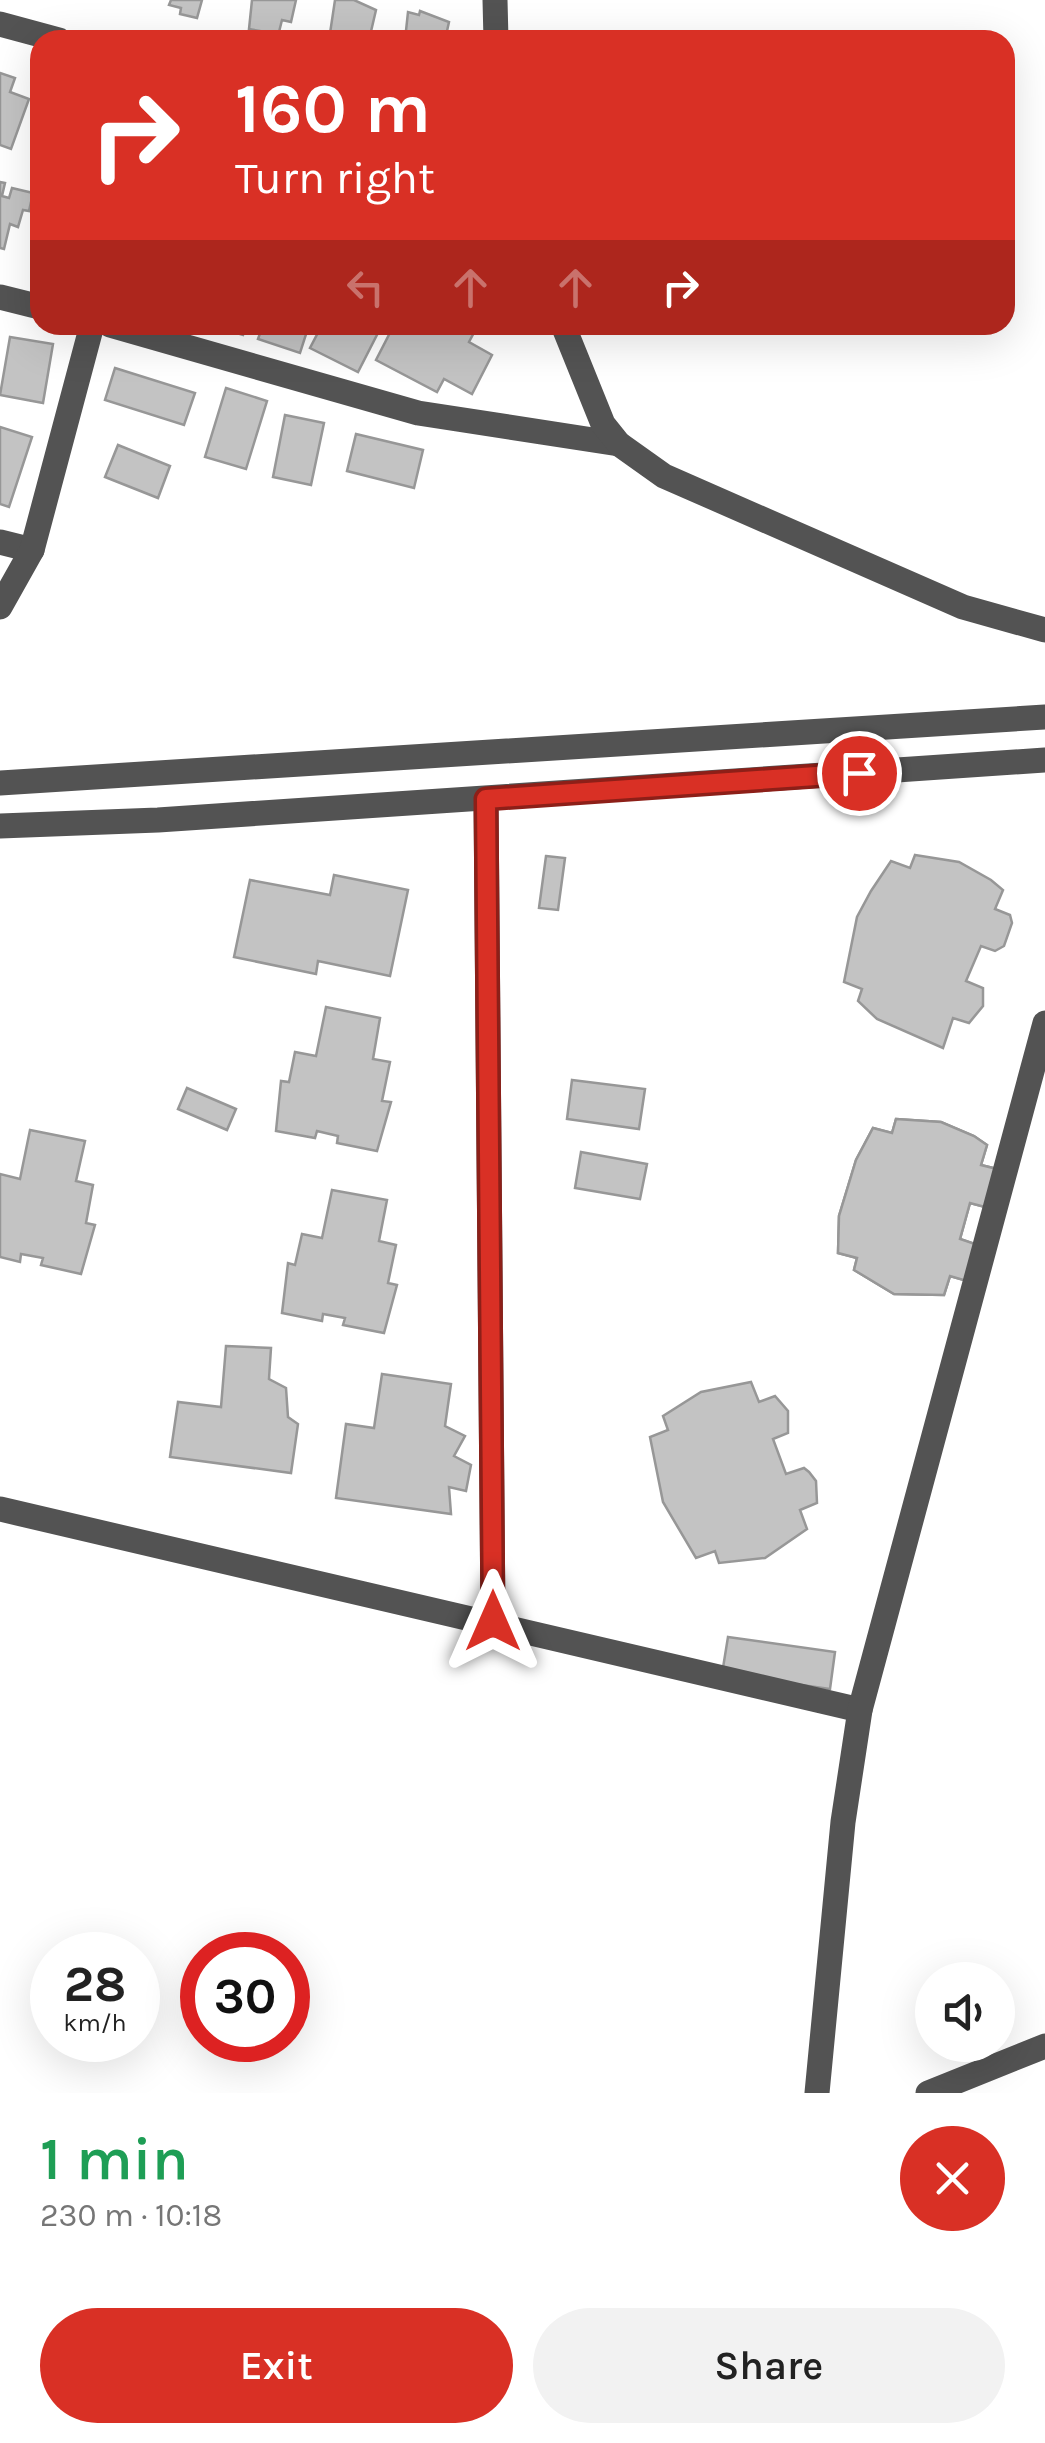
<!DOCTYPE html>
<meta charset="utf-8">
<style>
body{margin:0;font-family:Karla,sans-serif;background:#f2f2f2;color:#222;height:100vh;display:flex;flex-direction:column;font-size:38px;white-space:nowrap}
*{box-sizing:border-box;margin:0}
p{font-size:32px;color:#767676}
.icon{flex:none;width:55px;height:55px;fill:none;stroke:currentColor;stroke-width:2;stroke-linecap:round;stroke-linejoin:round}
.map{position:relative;height:2093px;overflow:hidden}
.panel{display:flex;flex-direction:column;background:#fff;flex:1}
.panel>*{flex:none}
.banner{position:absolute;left:30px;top:30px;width:985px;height:305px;border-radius:30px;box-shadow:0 10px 40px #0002;background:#d93025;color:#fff;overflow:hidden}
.tools{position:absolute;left:915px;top:1962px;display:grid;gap:20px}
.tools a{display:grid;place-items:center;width:100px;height:100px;border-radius:50%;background:#fff;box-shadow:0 10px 40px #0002;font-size:50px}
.speed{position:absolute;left:30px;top:1932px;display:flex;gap:20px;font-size:50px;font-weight:700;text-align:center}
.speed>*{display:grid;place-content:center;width:130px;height:130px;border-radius:50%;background:#fff;box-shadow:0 10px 40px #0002;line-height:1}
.speed small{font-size:25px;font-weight:400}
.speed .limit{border:15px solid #d22;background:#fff;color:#111}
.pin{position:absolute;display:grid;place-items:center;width:85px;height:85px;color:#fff;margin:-42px;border:5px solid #fff;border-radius:50%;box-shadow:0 2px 10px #0007}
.me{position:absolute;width:110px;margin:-55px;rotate:0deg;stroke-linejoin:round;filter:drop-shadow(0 0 8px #0008)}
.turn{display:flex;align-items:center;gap:35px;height:210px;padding:0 40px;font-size:45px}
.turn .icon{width:130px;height:130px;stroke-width:2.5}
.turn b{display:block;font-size:70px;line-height:85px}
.lanes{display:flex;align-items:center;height:95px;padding:0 40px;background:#0003;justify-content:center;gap:50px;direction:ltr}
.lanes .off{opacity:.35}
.round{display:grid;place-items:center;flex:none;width:105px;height:105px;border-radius:52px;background:#f2f2f2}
.head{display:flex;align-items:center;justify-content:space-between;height:170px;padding:0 40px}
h1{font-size:60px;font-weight:600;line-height:75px;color:#1e9e55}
.primary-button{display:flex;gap:20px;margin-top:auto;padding:20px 40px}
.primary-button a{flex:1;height:115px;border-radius:60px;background:#d93025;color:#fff;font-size:40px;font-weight:600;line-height:115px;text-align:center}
.primary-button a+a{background:#f2f2f2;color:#222}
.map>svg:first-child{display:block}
.building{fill:#c3c3c3;stroke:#979797;stroke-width:2.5}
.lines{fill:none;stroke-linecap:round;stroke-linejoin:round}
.minor{stroke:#535353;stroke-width:25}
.route-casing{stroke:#8d1f18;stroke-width:25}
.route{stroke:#d93025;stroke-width:18}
</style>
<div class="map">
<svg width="1045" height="2093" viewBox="0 0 1045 2093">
<rect width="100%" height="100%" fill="#fff"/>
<g class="building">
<polygon points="171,0 202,0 197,18 180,14 181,8 169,5"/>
<polygon points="296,0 291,22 282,20 277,40 259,38 260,31 249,29 252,0"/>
<polygon points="335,0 354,0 376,10 369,40 329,40"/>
<polygon points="420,11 449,22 445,40 405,40 408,12 419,15"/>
<polygon points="0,73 15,78 10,92 29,99 11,149 0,145"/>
<polygon points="0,182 5,183 2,196 9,198 12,188 33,193 29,211 23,210 18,227 10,224 4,249 0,248"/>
<polygon points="210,325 246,325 243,335"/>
<polygon points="263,325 309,325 300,353 258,339"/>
<polygon points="322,325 382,325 358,372 310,348"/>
<polygon points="394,325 478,325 469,342 492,355 472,394 444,379 437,392 376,360"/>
<polygon points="10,337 53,344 43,403 0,395"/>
<polygon points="115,368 195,393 184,425 105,400"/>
<polygon points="226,388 267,401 246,469 205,457"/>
<polygon points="285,415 324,423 311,485 273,477"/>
<polygon points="0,427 32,437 9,507 0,504"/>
<polygon points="356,434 423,450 414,488 347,471"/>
<polygon points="118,445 170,466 158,498 105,477"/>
<polygon points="915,855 959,862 991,880 1003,890 995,909 1010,915 1012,923 1004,946 995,951 981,946 966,981 983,988 983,1006 969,1023 953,1018 943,1048 877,1019 858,1001 862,989 844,982 857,917 871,891 891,861 910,868"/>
<polygon points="546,856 565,858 558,910 539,908"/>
<polygon points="334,875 408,890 390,976 318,961 316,974 234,957 250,880 330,895"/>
<polygon points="326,1007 380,1018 373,1059 390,1062 382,1101 391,1102 377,1151 337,1143 338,1136 317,1131 315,1138 276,1131 281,1081 289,1082 295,1052 316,1056"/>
<polygon points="572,1080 645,1089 639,1129 567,1119"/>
<polygon points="187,1088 236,1109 227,1130 178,1109"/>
<polygon points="896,1119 941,1122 974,1136 987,1145 981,1165 997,1169 985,1207 970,1203 960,1239 978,1245 967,1281 950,1276 944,1295 894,1294 854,1270 857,1258 838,1253 839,1216 856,1160 873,1128 892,1133"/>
<polygon points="896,1119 941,1122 974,1136 987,1145 981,1165 997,1169 985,1207 970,1203 960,1239 978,1245 967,1281 950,1276 944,1295 894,1294 854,1270 857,1258 838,1253 839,1216 856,1160 873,1128 892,1133"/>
<polygon points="30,1130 85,1141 76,1181 93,1185 86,1223 95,1225 81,1274 41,1265 43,1258 21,1254 20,1262 0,1257 0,1174 20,1179"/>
<polygon points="581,1152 647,1164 640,1199 575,1188"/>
<polygon points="332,1190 387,1200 379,1241 396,1245 388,1283 397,1285 384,1333 343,1325 345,1318 323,1314 322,1321 282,1313 288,1263 295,1265 302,1234 322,1238"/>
<polygon points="226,1346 271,1348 269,1379 286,1388 288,1417 298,1424 291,1473 170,1457 178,1402 221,1407"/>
<polygon points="382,1374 451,1384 445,1426 465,1436 454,1456 471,1465 466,1491 449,1487 451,1514 336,1498 346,1424 374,1428"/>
<polygon points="751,1382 759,1402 775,1396 788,1411 788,1433 773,1439 786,1474 804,1468 809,1472 816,1481 817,1503 800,1510 807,1529 765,1558 719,1563 715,1551 696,1558 663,1502 650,1437 668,1430 663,1416 701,1392"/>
<polygon points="728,1637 835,1652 830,1689 722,1674"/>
</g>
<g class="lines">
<g class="minor">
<polyline points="495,0 496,40"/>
<polyline points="0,24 59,40"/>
<polyline points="0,297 40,307"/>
<polyline points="110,325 418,413 619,444"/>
<polyline points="563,325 603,424 619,444 664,476 963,607 1045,630"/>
<polyline points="0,542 32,550"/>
<polyline points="0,607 32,550 92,325"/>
<polyline points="0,783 1045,717"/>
<polyline points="486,799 493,1621"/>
<polyline points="0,826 158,820 1045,760"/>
<polyline points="0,1509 860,1710"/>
<polyline points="817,2093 843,1822 860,1710 1045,1023"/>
<polyline points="928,2093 1045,2046"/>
</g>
</g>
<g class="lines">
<defs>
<polyline id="route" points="493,1621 486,799 859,773"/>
</defs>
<use href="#route" class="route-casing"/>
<use href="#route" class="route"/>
</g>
</svg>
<div class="tools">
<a><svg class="icon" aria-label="sound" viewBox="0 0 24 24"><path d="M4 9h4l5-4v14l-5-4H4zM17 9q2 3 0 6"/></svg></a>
</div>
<div class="speed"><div>28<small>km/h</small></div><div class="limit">30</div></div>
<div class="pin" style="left:859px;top:773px;background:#d93025"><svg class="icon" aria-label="arrive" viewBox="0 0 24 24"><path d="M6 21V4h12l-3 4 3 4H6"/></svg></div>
<svg class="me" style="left:493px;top:1621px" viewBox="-20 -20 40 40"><path d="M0-17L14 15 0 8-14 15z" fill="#d93025" stroke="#fff" stroke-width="4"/></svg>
<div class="banner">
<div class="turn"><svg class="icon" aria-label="right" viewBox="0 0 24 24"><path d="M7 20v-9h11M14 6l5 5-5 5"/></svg><div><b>160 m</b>Turn right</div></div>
<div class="lanes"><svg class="icon off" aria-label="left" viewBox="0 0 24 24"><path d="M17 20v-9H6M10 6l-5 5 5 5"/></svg><svg class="icon off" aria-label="ahead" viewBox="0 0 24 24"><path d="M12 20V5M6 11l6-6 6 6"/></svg><svg class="icon off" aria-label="ahead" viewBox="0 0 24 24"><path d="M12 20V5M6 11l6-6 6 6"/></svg><svg class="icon" aria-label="right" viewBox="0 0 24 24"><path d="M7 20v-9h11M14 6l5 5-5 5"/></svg></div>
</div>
</div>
<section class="panel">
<div class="head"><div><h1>1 min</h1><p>230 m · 10:18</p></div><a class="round" style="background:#d93025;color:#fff"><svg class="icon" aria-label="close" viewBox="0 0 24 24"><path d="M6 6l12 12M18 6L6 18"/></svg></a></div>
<div class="primary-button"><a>Exit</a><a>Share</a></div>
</section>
